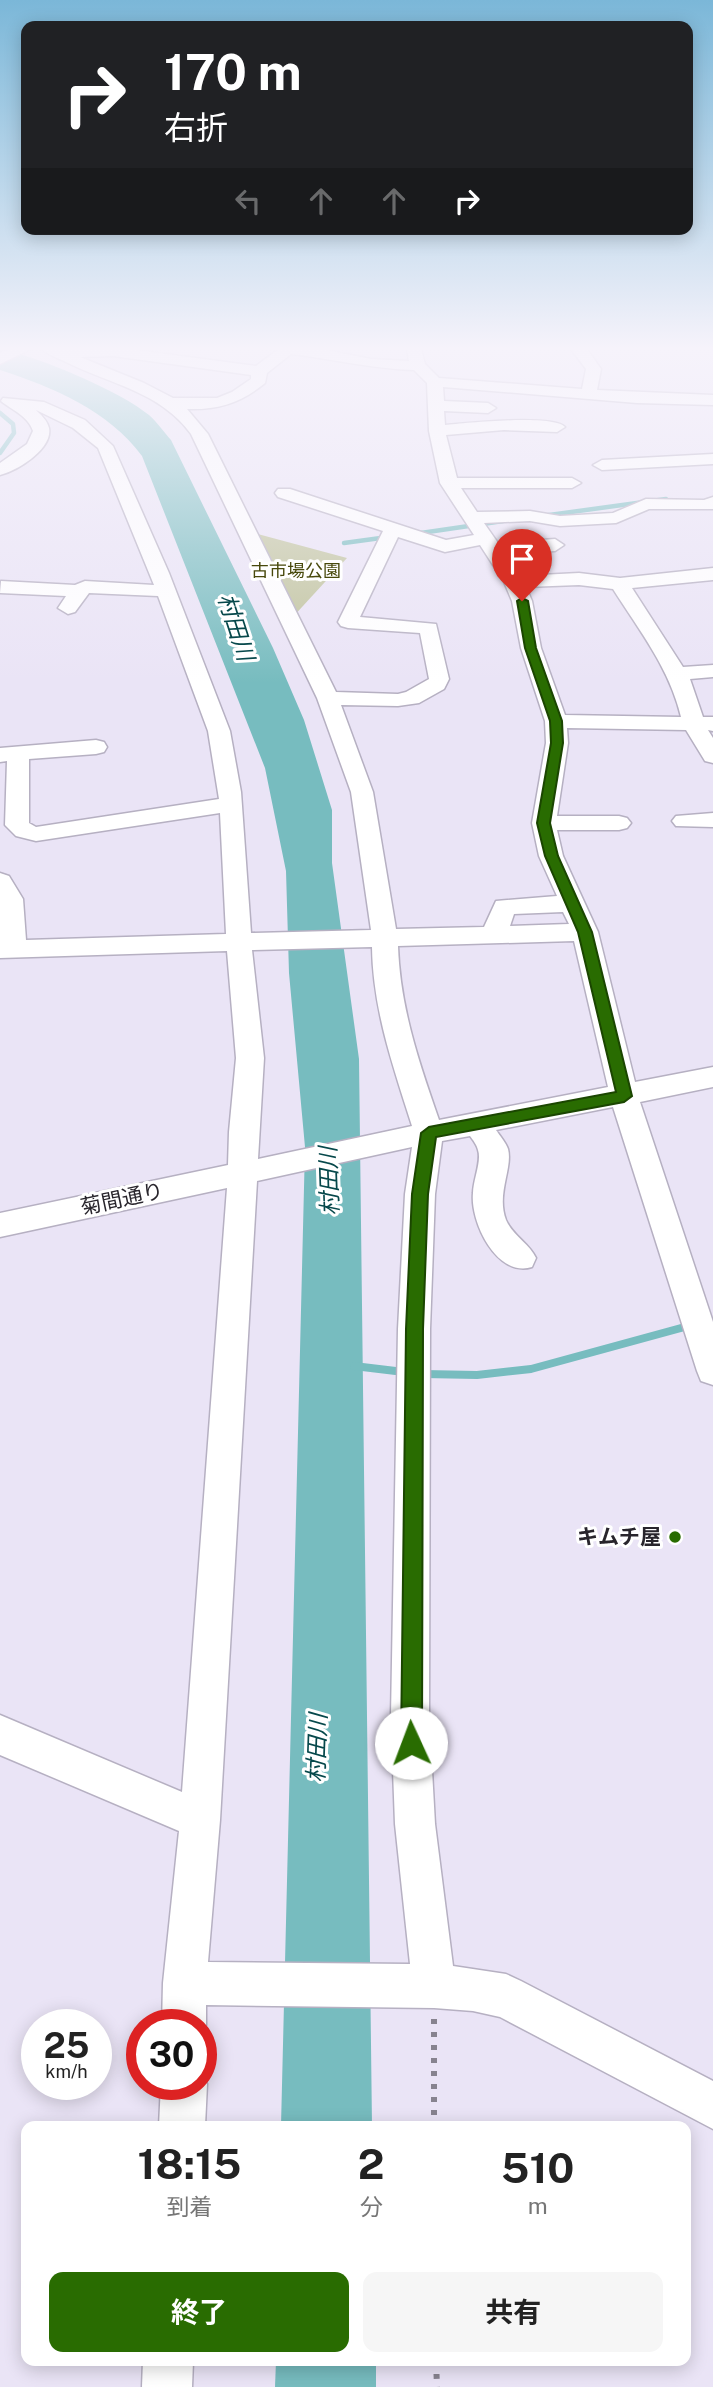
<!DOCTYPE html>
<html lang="ja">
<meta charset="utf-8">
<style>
body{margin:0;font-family:"Public Sans","Noto Sans JP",sans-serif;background:#f6f6f6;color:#222;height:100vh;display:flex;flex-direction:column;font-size:26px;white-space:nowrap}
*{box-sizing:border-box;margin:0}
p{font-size:23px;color:#767676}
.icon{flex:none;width:38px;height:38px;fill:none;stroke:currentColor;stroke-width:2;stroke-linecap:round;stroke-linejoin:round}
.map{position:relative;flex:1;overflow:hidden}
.drawer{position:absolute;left:21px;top:2121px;width:670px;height:245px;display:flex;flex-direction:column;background:#fff;border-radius:14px;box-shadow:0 4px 18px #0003}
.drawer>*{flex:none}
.hud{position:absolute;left:21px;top:21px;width:672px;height:214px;border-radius:14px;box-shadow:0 4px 18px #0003;background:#202124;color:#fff;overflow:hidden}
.speed{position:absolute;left:21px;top:2009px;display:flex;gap:14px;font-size:35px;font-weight:700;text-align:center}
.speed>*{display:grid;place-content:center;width:91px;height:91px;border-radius:50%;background:#fff;box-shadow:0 4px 18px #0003;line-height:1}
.speed small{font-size:18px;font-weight:400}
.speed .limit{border:10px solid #d22;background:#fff;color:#111}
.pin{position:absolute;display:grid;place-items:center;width:60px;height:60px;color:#fff;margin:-72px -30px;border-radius:50% 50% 50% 0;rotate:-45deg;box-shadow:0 0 7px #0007}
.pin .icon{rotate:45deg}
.me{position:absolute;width:77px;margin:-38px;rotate:358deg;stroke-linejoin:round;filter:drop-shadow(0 0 5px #0008)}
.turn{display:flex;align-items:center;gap:24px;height:147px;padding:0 28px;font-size:32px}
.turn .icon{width:91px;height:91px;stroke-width:2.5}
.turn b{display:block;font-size:49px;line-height:60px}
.lanes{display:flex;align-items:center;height:66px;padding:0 28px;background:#0003;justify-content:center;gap:35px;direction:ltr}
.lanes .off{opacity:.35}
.eta{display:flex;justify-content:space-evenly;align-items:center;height:119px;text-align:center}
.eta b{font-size:42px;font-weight:700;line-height:49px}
.action{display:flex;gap:14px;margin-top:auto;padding:14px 28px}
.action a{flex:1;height:80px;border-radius:14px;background:#296c01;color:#fff;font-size:28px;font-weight:700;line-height:80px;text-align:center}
.action a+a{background:#f6f6f6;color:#222}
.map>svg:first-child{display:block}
.green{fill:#c0c39d}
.water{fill:#77bcbf}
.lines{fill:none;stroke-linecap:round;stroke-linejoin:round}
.stream-far1{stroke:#77bcbf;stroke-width:4.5}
.stream{stroke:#77bcbf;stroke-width:8}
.minor-casing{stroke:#b6b0c2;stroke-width:3}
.path{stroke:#87838f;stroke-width:6;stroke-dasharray:5 8;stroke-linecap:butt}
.minor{fill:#fff;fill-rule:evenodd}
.route{fill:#296c01;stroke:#1b4601;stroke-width:2}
.poi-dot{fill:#296c01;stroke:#fff;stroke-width:2.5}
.labels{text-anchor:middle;stroke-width:6;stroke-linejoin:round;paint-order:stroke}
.far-park-label{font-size:18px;fill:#48490c;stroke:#fff}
.street-label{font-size:21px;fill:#28252c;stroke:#fff}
.poi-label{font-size:21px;font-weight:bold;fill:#28252c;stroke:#fff;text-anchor:end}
.water-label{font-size:23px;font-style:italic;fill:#06484b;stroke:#fff}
</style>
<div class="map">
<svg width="713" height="2387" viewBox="0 0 713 2387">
<rect width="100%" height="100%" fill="#eae4f6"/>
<polygon class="green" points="247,531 347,558 291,619"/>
<g class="water">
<path d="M0,349C37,356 120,391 149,415C157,422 164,432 171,440L273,648L304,720L332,810V863L359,1059L372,2126H281L305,1147L289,973L286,871L265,768L142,456C109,411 53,387 0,370Z"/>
<polygon points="276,2361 376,2361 376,2387 275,2387"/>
</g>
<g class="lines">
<g class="stream-far1">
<polyline points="0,413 13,424 14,433 0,453"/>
<polyline points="542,516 666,499"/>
<polyline points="414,534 503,521"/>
<polyline points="344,543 388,537"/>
</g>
<g class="stream">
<polyline points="354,1366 404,1372"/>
<polyline points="423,1374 477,1375 531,1369 692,1325"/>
</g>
<defs>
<g id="minor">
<polygon points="11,349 31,349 0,364 0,353"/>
<path d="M42,349H128L256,366L279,349H321L371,359L409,361L407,349H421L425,364L439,378L582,389L586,369L571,349H587L601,369L597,390L713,395V405L637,403L443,387L444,401L488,403L496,408L488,413L444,411L445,425C466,423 552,414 565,427L557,432L504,430L446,435L457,478H572L581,483L572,488H461L477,512L530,511L560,516L613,513L646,499L704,500L713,497V509H649L616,523L560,526L530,521L484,523L498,543L555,539L564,545L555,551L505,554L520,576L579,573L620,578L713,568V580L632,588L683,667L713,665V677L690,679L703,717H713V731L708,730L713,738V763L705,761L686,730L567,728L568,743L557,816H619L627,818L631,823L627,828L619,830H557L563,856L598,932L635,1082L713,1067V1087L640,1102L713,1322V1385L701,1381L697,1371L613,1107L496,1130C500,1136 506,1143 508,1149C513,1168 496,1194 506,1220C513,1236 529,1243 536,1258L532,1267C497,1278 470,1222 473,1193C473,1180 482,1161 478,1150C477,1145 473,1140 470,1136L442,1141L435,1194L430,1329L429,1716L435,1824L453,1966L506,1974L521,1981L713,2081V2129L500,2017L473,2011L434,2008L206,2005V2025L201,2037V2025H162L163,1983L179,1831L0,1755V1715L182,1792L227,1188L0,1237V1213L228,1165L229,1132L236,1058L227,951L0,958V873L9,876L23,899L26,940L226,934L220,813L36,841L16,836L5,825L7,761L0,762V748L96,740L104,742L107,747L104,752L96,754L29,759V823L36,827L219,799L208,731L158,596L89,593L75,612L68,614L58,608L66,596L0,593L1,581L75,585L85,581L154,585L98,448L73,428L36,410C41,415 47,420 49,428C53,449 17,471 0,475V463L27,444L33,431C28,416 12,410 1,401L3,398L44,402L85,420L113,446L169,573L230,731L241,792L251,933L371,930L351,792L317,698L191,434C161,392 110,384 66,362C58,358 48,355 42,349ZM291,354C333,359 372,369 414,370L427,383L429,431L440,483L474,535L446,540L290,489H278L275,493L278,497L383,531L338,622L341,626L348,628L420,633L429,679L406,692L398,694L336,692L208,434L187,409C218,410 241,403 265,383L267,373ZM113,356L251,375V379L232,392L217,398H173L144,383L80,357ZM398,537L445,552L480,545L504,582L512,601L521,648L545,721L546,743L532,823L539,856L557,896L496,901L484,927L396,929L373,792L341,705L398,706L419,703L444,689L449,679L436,624L360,617ZM579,585L613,589C639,630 670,669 681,717L565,715L541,648L532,601L526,587ZM563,912L569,924L510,926L514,914ZM574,941L608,1087L439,1120C419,1063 400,1007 398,946ZM372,947C373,1010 393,1066 412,1126L258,1159L264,1058L252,950ZM412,1147L405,1194L398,1329L391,1716L395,1824L410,1964L208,1962L220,1820L257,1181Z"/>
<polygon points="713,454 713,464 602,470 593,465 602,460"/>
<polygon points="713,813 713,827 676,826 672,821 676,816"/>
<polygon points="201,2071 207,2084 205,2126 159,2126 161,2084 201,2084"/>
<polygon points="143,2361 193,2361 192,2387 142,2387"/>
</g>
</defs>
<use href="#minor" class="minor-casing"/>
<g class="path">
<polyline points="434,2019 434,2126"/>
<polyline points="436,2361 437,2387"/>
</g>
<use href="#minor" class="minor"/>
</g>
<linearGradient id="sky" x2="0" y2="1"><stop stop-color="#7bb7d8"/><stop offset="0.51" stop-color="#f6f3fb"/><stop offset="1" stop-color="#f6f3fb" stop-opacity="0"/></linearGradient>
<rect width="713" height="683" fill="url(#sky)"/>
<polygon class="route" points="522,598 528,601 536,648 562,721 563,743 550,823 558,856 592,932 632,1096 624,1102 436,1137 428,1194 423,1329 422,1743 418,1751 411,1754 404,1751 401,1743 406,1329 412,1194 421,1133 429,1127 616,1092 578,932 545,856 537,823 551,743 550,721 525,648 517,601"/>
<circle class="poi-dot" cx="675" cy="1537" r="7"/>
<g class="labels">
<g class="far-park-label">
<text x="296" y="577">古市場公園</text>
</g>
<g class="street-label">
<text transform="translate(122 1199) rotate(-12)" y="7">菊間通り</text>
</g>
<g class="poi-label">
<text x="661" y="1544">キムチ屋</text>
</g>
<g class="water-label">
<text transform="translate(236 627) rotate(72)" y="8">村田川</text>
<text transform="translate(329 1181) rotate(-92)" y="8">村田川</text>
<text transform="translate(317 1748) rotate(-88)" y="8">村田川</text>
</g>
</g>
</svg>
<div class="speed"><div>25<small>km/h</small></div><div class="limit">30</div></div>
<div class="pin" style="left:522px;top:601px;background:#d93025"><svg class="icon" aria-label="arrive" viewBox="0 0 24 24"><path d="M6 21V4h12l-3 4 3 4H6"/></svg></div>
<svg class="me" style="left:411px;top:1743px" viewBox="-20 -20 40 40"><circle r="19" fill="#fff"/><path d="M0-13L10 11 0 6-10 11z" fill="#296c01"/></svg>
<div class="hud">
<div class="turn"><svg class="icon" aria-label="right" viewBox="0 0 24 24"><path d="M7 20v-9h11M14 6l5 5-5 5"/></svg><div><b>170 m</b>右折</div></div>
<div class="lanes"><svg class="icon off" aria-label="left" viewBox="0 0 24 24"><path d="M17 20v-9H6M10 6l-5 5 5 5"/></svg><svg class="icon off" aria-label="ahead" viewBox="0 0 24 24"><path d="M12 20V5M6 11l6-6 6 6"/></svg><svg class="icon off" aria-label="ahead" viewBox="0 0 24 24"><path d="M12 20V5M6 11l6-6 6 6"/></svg><svg class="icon" aria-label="right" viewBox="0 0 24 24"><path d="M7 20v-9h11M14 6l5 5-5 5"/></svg></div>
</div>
<section class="drawer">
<div class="eta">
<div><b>18:15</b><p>到着</p></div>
<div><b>2</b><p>分</p></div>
<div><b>510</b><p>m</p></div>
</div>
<div class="action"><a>終了</a><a>共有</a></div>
</section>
</div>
